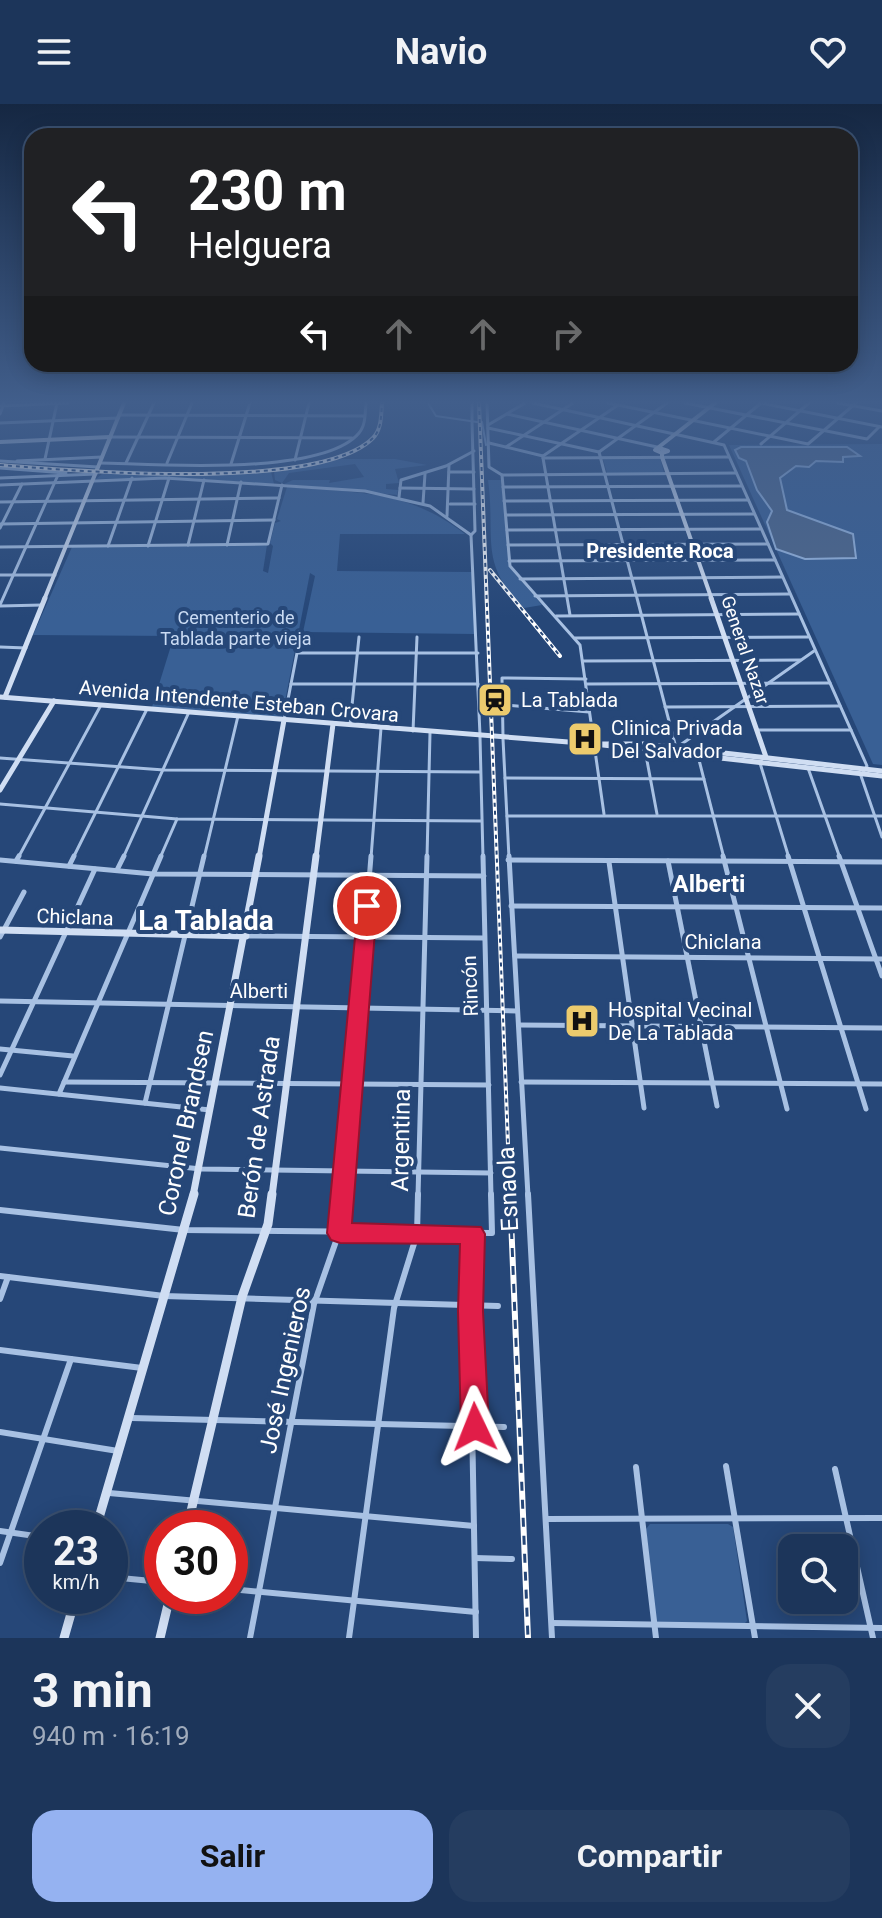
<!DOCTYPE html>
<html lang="es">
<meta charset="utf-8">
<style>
body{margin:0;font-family:Roboto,sans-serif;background:#253d60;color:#f1f3f6;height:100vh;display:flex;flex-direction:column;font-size:30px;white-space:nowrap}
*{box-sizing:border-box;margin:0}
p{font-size:26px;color:#a0abbb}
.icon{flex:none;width:44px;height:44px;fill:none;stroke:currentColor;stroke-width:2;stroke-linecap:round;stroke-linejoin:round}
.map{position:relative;height:1534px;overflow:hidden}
.details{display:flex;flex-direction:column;background:#1c355a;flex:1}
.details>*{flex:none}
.top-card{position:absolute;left:24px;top:24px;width:834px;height:244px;border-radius:24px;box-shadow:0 4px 20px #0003,0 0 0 2px #3a5070;background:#202124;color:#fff;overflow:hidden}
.buttons{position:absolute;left:778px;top:1430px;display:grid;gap:16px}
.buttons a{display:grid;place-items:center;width:80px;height:80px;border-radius:16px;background:#1c355a;box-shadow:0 4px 20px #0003,0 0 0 2px #3a5070;font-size:40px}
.speed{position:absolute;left:24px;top:1406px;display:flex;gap:16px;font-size:40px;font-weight:700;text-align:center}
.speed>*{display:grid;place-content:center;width:104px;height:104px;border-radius:50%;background:#1c355a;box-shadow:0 4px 20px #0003,0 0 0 2px #3a5070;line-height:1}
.speed small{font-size:20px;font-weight:400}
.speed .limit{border:12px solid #d22;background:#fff;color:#111}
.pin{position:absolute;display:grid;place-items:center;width:68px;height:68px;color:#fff;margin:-34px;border:4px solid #fff;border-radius:50%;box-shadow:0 2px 8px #0007}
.me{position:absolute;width:88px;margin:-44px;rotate:358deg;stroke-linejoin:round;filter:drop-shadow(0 0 6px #0008)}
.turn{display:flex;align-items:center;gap:28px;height:168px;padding:0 32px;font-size:36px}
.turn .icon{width:104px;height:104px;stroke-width:2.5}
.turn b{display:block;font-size:56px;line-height:68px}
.lanes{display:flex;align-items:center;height:76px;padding:0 32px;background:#0003;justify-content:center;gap:40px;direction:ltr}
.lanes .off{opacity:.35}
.round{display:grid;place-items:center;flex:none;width:84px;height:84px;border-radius:24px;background:#253d60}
.headline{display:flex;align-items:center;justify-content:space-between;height:136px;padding:0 32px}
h1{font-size:48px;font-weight:700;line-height:60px}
.button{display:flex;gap:16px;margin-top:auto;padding:16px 32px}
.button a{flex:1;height:92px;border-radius:24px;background:#95b2f1;color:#111;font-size:32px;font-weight:700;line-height:92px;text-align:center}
.button a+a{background:#253d60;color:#f1f3f6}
header{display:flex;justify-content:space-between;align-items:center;height:104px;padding:0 32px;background:#1c355a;font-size:36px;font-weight:700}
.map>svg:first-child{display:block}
.green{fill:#396095}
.water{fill:#4e678b;stroke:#9cbbe4;stroke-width:2}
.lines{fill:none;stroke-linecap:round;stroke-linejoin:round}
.stream{stroke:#9cbbe4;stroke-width:2}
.street-far2{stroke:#a8c1e3;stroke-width:3}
.street-far1{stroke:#a8c1e3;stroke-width:5}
.street{stroke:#a8c1e3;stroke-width:6}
.secondary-far3{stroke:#d0def3;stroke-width:4}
.secondary-far2{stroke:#d0def3;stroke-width:5}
.secondary-far1{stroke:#d0def3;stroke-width:7}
.secondary{stroke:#d0def3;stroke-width:9}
.rail-far1-casing{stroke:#fff;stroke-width:4}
.rail-casing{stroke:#fff;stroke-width:6}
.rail-far1{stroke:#264778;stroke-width:2;stroke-dasharray:4;stroke-linecap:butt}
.rail{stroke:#264778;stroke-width:3;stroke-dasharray:9;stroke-linecap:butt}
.route{fill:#e11d48;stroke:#92132f;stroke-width:2}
.labels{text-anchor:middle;stroke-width:8;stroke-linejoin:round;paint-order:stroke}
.far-park-label{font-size:18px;fill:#cadbf3;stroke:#264778}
.far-street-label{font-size:18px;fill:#fff;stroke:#264778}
.far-quarter-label{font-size:20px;font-weight:bold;fill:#fff;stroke:#264778}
.poi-label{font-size:20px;fill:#fff;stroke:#264778;text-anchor:start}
.street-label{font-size:20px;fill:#fff;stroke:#264778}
.quarter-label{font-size:24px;font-weight:bold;fill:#fff;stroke:#264778}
.near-street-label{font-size:24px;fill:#fff;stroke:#264778}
.district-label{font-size:28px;font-weight:bold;fill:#fff;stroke:#264778}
</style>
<header><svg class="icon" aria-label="menu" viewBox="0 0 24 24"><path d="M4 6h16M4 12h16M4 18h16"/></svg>Navio<svg class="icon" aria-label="heart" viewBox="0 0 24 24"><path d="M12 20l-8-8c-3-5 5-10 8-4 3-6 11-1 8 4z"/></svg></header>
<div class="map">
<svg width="882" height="1534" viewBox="0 0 882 1534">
<rect width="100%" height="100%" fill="#264778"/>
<g class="green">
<polygon points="882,340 882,661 873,660 729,341"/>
<polygon points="660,354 664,369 607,369 603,355"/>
<polygon points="342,355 395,355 427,361 395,365 399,379 386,380 386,385 398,386 397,391 284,380 293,376 330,376 329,379 364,373 355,360 289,369 282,379 275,376 274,367"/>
<polygon points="130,368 271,368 274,380 169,373 96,375 102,370"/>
<path d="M488,376H501L510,464L542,501L524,504C478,459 496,435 488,376Z"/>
<path d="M287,383C356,389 407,385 465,430H340L337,467L473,468L475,530L303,528L315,472L310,469L282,613L152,603L174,532L33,531L72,443L267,441L263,467L268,469L273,442L270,439L275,419L281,417L277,415Z"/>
<polygon points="650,1420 728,1420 733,1423 747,1517 744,1520 656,1518 646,1425"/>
</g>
<polygon class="water" points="741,343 847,343 860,352 843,353 843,358 816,357 809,363 796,362 780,374 787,406 853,430 856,454 805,455 776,445 767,418 772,407 757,386 746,357 739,354 735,346"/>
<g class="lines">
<g class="stream">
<polyline points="428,299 436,312 477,318"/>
<polyline points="482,318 486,341"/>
</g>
<g class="street-far2">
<polyline points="472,299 472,317"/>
<polyline points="487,299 489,363 502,371 510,462 580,541 604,710"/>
<polyline points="533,299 724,341 867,662 861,672 882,733"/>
<polyline points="608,299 808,340 856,299"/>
<polyline points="685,299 867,335 879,323"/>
<polyline points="838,299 882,307"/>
<polyline points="0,302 68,299"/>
<polyline points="0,310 4,299"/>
<polyline points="507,310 657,343"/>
<polyline points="119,311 364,312"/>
<polyline points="472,318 475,427 471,431 480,631"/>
<polyline points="0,319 118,314"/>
<polyline points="488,321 525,299"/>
<polyline points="488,324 599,348"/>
<polyline points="110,333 352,334"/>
<polyline points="714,338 761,299 882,323"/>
<polyline points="489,339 543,352"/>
<polyline points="761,340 809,299"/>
<polyline points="506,343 573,299"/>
<polyline points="599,348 676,644 814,547"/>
<polyline points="599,348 667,299"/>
<polyline points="543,352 618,301"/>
<polyline points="543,354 728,353"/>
<polyline points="543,354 570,511"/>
<polyline points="45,355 57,299"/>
<polyline points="295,356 309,299"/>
<polyline points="0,357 98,363"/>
<polyline points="17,357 102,353"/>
<path d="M100,359C156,360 322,373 359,329C366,321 365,308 366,299"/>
<polyline points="126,359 154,299"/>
<polyline points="167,359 192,299"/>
<polyline points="231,360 250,299"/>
<polyline points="0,364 66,369"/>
<polyline points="449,368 474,368"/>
<polyline points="502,371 736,369"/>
<polyline points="0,374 96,370"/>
<polyline points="0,381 165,374 365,387 430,402 471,431"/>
<polyline points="503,383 741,382"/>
<polyline points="400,384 474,385"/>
<polyline points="399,393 401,376 446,362 474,347"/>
<polyline points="504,397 748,396"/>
<polyline points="0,398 279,394"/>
<polyline points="423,399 425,370"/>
<polyline points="450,400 475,400"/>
<polyline points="506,411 754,410"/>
<polyline points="447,412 449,361"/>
<polyline points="0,420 274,416"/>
<polyline points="0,424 22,380"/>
<polyline points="507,426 760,425"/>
<polyline points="188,441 204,376"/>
<polyline points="227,441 241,378"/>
<polyline points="508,441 768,440"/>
<polyline points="108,442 132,374"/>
<polyline points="148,442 169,374"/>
<polyline points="0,443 268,440 282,381"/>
<polyline points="509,457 775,456"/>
<polyline points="0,471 55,471"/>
<polyline points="520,475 782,473"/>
<polyline points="535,492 789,490"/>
<polyline points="0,501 58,371"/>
<polyline points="0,502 42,501"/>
<polyline points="556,512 799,510"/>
<polyline points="575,534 808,533"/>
<polyline points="0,543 26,544"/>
<polyline points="583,557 800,556"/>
<polyline points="291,580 478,580"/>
<polyline points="587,580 830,579"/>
<polyline points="504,601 589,608"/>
<polyline points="665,603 840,602"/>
<polyline points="284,616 297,549 478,549"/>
<polyline points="350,621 359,533"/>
<polyline points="758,626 851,626"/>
<polyline points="413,627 417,533"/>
<polyline points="480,633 483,754"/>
<polyline points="503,633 502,574 586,575"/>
<polyline points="503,635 509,754"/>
<polyline points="645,646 657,710"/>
<polyline points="698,652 724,754"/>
<polyline points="0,654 164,666 480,668"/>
<polyline points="760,659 789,754"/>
<polyline points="808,664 840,754"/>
<polyline points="505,674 704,675"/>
<polyline points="0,700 177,715 481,717"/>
<polyline points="507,712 882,712"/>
<polyline points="18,754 101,601"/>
<polyline points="73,754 147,605"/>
<polyline points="123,754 189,608"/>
<polyline points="160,754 177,715"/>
<polyline points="204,754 238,612"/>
<polyline points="371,754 381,624"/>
<polyline points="427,754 430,629"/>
</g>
<g class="street-far1">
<polyline points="483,752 491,1092"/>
<polyline points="509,752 528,1092"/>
<polyline points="723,752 787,1005"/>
<polyline points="788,752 866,1005"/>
<polyline points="839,752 882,872"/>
<polyline points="0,756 153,770 484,772"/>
<polyline points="508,756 882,758"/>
<polyline points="16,757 19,752"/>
<polyline points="668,757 717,1002"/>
<polyline points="609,758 644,1004"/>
<polyline points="69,762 74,752"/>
<polyline points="117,766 124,752"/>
<polyline points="511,802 882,804"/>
<polyline points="246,832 484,834"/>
<polyline points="0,833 24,788"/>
<polyline points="515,852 882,855"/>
<polyline points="0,897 517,907"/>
<polyline points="519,921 882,924"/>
<polyline points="0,945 73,952"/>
<polyline points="0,971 95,765"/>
<polyline points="64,978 489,981"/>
<polyline points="521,978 882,980"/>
<polyline points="0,984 210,1006"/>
<polyline points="59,990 161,752"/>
<polyline points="145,999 204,752"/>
<polyline points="0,1044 201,1065 491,1069"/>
<polyline points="344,1092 371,752"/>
<polyline points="418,1092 427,752"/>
</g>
<g class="street">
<polyline points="528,1090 552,1534"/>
<polyline points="0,1106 184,1126 492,1129 491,1090"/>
<polyline points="473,1130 470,1207 476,1534"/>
<polyline points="0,1172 164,1192 498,1202"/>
<polyline points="0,1195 8,1173"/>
<polyline points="0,1246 142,1264"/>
<polyline points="131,1314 504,1323"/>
<polyline points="0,1328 118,1347"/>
<polyline points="726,1362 755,1534"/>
<polyline points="636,1363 656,1534"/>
<polyline points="835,1365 873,1534"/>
<polyline points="109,1389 474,1422"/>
<polyline points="546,1415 882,1414"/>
<polyline points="0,1427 42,1433"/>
<polyline points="475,1454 512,1455"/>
<polyline points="0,1459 71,1255"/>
<polyline points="110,1473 162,1478"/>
<polyline points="230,1485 476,1508"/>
<polyline points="552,1519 882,1524"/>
<polyline points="250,1534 314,1200 341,1123 344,1090"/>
<polyline points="349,1534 394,1204 417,1130 418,1090"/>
</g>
<g class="secondary-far3">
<polyline points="0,338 110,333"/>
<polyline points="659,344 668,347 662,349 662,353 712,496"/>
<polyline points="662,349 655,346 715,299"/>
<polyline points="44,496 124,299"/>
</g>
<g class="secondary-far2">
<polyline points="711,494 766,653"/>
<polyline points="0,593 594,640 882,672"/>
<polyline points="5,593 45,494"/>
<polyline points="594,640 644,640 882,667"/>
<polyline points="0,686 54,597"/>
<polyline points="259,754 284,616"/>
<polyline points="316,754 333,620"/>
</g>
<g class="secondary-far1">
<polyline points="0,826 246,832"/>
<polyline points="193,1092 259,752"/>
<polyline points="272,1092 316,752"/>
</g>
<g class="secondary">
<polyline points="96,1424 194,1090"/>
<polyline points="187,1424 242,1193 268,1120 272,1090"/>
<polyline points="64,1534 76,1492"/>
<polyline points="160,1534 170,1492"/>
</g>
<defs>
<g id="rail-far1">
<polyline points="479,299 510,1092"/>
<path d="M0,361C77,367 319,388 373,334C382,325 381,310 382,299"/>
<polyline points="490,466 560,552"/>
</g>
<polyline id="rail" points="510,1090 528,1534"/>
</defs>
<use href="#rail-far1" class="rail-far1-casing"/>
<use href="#rail" class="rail-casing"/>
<use href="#rail-far1" class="rail-far1"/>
<use href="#rail" class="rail"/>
</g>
<linearGradient id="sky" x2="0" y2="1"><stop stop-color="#152742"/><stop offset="0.58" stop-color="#415e8b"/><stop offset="1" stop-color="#415e8b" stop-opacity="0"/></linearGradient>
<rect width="882" height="514" fill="url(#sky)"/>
<polygon class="route" points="367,796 377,802 352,1119 481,1123 485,1130 483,1207 489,1323 485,1332 475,1336 465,1332 461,1323 458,1207 460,1140 340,1139 331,1136 327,1129 358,802"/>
<defs>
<symbol id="station-square" viewBox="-11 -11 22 22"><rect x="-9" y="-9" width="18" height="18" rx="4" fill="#eccb6d" stroke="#264778"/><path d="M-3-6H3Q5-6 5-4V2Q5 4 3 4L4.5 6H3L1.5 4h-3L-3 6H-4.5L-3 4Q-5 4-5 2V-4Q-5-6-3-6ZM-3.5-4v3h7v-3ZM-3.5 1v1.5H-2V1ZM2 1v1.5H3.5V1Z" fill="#111"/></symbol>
<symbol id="hospital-square" viewBox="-11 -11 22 22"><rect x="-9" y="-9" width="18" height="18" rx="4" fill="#eccb6d" stroke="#264778"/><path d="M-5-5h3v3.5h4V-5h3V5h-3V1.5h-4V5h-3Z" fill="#111"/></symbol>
</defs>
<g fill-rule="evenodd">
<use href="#station-square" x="475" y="576" width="40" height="40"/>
<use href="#hospital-square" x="565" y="615" width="40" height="40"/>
<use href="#hospital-square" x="562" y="897" width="40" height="40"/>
</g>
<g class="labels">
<g class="far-park-label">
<text x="236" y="520">Cementerio de<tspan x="236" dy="21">Tablada parte vieja</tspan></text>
</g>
<g class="far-street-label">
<text transform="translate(745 546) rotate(71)" y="6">General Nazar</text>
</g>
<g class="far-quarter-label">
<text x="660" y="454">Presidente Roca</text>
</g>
<g class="poi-label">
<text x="521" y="603">La Tablada</text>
<text x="611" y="631">Clinica Privada<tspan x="611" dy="23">Del Salvador</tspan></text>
<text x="608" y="913">Hospital Vecinal<tspan x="608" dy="23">De La Tablada</tspan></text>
</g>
<g class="street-label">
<text transform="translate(239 597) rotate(5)" y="7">Avenida Intendente Esteban Crovara</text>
<text transform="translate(75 813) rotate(2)" y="7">Chiclana</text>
<text x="723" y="845">Chiclana</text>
<text transform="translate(470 882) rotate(-92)" y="7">Rincón</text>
<text x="259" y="894">Alberti</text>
</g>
<g class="quarter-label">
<text x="709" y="788">Alberti</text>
</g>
<g class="near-street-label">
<text transform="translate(186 1019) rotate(-78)" y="8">Coronel Brandsen</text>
<text transform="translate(259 1023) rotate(-82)" y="8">Berón de Astrada</text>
<text transform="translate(401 1036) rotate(-89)" y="8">Argentina</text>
<text transform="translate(508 1085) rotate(-93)" y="8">Esnaola</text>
<text transform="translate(285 1266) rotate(-78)" y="8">José Ingenieros</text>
</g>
<g class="district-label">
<text x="206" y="826">La Tablada</text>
</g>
</g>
</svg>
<div class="buttons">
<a><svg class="icon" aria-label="search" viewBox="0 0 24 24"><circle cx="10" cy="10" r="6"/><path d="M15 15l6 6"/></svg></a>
</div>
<div class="speed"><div>23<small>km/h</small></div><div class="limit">30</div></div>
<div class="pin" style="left:367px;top:802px;background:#d93025"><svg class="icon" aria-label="arrive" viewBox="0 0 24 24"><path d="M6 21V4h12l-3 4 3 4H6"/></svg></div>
<svg class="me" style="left:475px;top:1323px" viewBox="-20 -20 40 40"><path d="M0-17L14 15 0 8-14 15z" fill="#e11d48" stroke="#fff" stroke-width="4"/></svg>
<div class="top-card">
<div class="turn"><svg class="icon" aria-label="left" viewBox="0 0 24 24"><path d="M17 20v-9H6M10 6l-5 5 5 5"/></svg><div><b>230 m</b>Helguera</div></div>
<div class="lanes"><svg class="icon" aria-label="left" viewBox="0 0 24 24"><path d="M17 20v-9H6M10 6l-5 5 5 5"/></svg><svg class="icon off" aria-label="ahead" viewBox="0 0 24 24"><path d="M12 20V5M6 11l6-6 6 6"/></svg><svg class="icon off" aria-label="ahead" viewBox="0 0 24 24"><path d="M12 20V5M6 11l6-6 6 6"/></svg><svg class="icon off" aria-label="right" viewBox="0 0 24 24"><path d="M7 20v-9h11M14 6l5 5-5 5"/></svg></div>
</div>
</div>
<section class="details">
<div class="headline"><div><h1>3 min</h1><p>940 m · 16:19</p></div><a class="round"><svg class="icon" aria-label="close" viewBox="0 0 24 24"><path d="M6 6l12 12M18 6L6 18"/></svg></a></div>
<div class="button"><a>Salir</a><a>Compartir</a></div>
</section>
